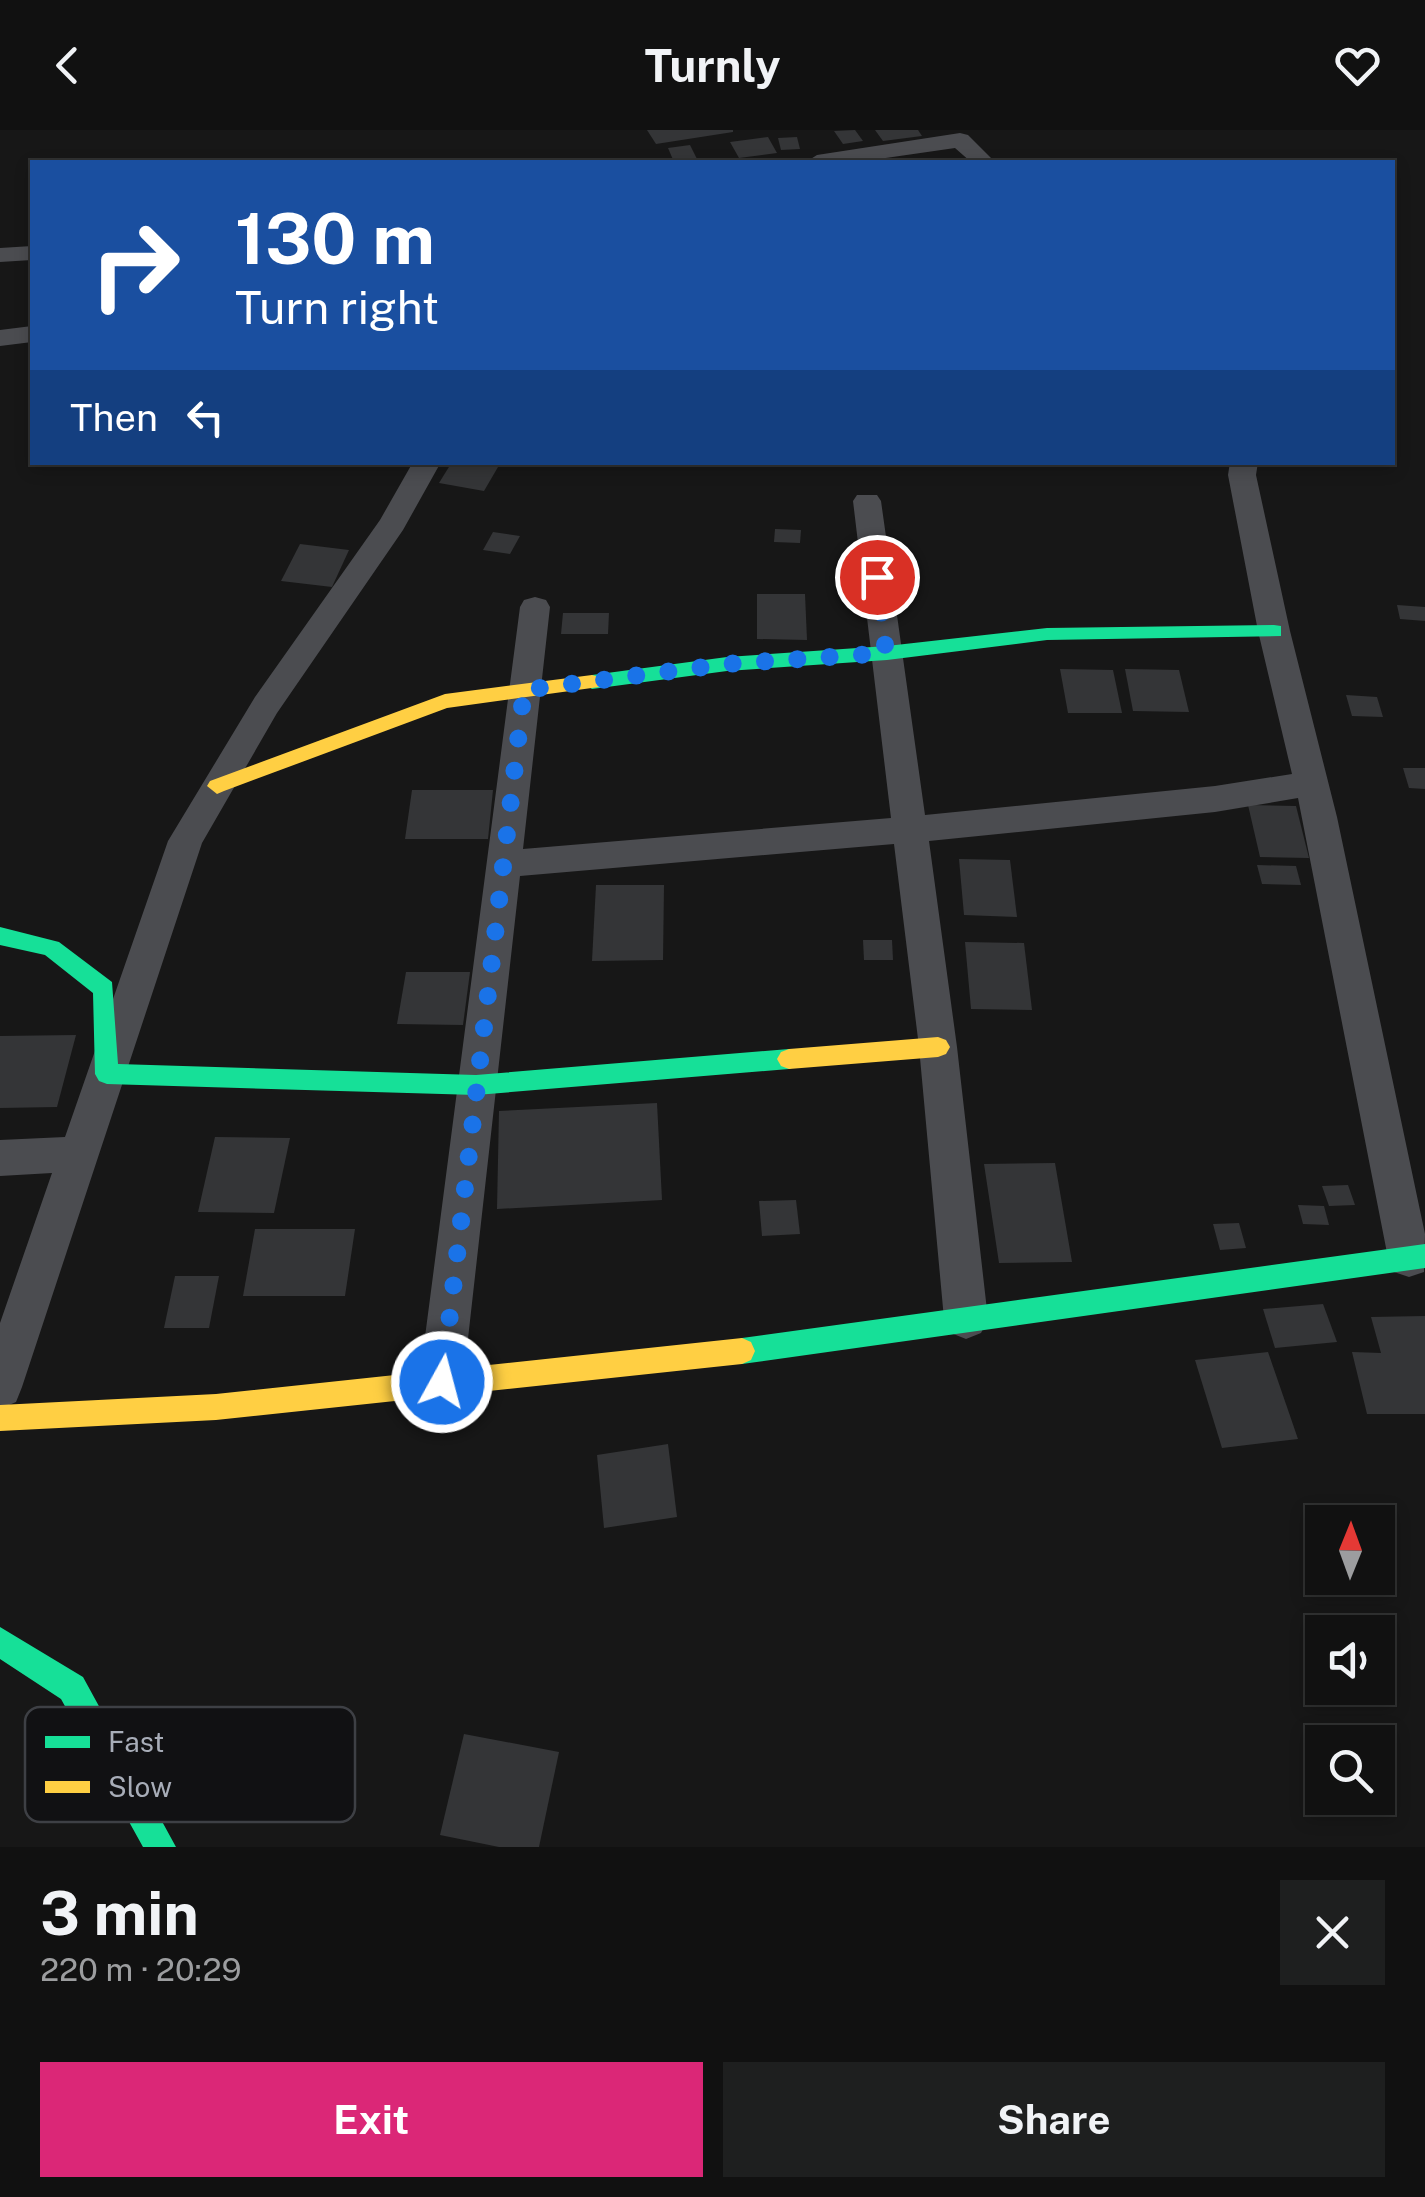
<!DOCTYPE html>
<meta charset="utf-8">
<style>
body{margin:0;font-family:"Public Sans",sans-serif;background:#1e1f1f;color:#f1f3f6;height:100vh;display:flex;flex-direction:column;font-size:38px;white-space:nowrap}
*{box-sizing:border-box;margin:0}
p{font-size:32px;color:#9c9d9f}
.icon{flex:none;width:55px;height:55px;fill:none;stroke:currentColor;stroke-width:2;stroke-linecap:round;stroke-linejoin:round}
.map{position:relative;height:1717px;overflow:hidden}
.panel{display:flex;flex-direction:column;background:#111;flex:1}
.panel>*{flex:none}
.banner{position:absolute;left:30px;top:30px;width:1365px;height:305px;border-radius:0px;box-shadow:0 5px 15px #0003,0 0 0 2px #303131;background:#1a4fa0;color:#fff;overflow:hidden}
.needle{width:65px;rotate:1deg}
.tools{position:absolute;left:1305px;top:1375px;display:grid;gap:20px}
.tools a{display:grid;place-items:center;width:90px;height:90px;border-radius:0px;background:#111;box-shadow:0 5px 15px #0003,0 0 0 2px #303131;font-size:50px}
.pin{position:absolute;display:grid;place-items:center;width:85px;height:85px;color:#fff;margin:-42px;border:5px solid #fff;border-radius:50%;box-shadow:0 2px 10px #0007}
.me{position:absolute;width:110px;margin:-55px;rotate:7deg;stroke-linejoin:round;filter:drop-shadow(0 0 8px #0008)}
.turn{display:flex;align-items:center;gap:35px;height:210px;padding:0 40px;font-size:45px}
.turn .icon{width:130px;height:130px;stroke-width:2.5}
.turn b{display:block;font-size:70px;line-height:85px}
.then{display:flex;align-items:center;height:95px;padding:0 40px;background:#0003;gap:20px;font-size:38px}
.round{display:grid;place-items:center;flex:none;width:105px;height:105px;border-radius:0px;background:#1e1f1f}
.headline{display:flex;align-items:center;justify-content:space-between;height:170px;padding:0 40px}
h1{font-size:60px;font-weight:700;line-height:75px}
.primary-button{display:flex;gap:20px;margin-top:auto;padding:20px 40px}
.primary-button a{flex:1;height:115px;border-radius:0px;background:#db2777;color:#fff;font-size:40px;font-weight:700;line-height:115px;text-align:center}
.primary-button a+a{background:#1e1f1f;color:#f1f3f6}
header{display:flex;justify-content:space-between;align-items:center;height:130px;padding:0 40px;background:#111;font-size:45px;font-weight:700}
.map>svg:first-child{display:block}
.building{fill:#343537}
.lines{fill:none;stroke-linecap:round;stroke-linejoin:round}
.street{fill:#4b4c50;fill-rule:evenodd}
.fast{fill:#16e098;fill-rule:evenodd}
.slow{fill:#ffcf43;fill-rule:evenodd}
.route{stroke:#1a73e8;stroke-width:18;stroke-dasharray:0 32.4}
.key{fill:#111113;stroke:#3e4045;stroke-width:2.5}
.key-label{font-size:28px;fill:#a8adb8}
</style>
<header><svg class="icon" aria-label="back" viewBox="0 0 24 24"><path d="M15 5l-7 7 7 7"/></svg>Turnly<svg class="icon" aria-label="heart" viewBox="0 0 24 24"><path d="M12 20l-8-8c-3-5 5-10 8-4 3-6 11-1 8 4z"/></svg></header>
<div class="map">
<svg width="1425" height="1717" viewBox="0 0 1425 1717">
<rect width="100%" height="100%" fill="#171717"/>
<g class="building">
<polygon points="647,0 733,0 733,2 656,14"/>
<polygon points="855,0 863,11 843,14 834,1"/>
<polygon points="875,0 918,0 922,6 883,11"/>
<polygon points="768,7 777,23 739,28 730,12"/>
<polygon points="797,7 800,19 781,20 778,8"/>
<polygon points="690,15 698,31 674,32 668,18"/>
<polygon points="452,332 472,332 498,337 484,361 439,353"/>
<polygon points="775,399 801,400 800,413 774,412"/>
<polygon points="493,402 520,406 510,424 483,420"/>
<polygon points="300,414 349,420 332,457 281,451"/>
<polygon points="757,464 805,464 807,510 757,509"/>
<polygon points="1397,475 1425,477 1425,491 1400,489"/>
<polygon points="563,483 609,483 608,504 561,504"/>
<polygon points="1060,539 1113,540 1122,583 1068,583"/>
<polygon points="1125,539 1179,540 1189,582 1133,581"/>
<polygon points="1346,565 1377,567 1383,587 1352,586"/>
<polygon points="1403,638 1425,638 1425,659 1409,658"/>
<polygon points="412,660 493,660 488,709 405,709"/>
<polygon points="1248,675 1296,676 1309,728 1260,727"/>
<polygon points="959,729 1010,730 1017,787 964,785"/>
<polygon points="1257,735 1296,736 1301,755 1262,754"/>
<polygon points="596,755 664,755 663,830 592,831"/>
<polygon points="863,810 892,810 893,830 864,830"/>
<polygon points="965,812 1024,813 1032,880 971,879"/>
<polygon points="406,842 470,842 463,895 397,894"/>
<polygon points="76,905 57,977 0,978 0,906"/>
<polygon points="657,973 662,1070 497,1079 499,981"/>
<polygon points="215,1007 290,1008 274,1083 198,1082"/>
<polygon points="1055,1033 1072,1132 999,1133 984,1034"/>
<polygon points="1348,1055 1355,1075 1329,1076 1322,1056"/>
<polygon points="796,1070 800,1104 762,1106 759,1071"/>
<polygon points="1298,1075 1324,1076 1329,1095 1303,1094"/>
<polygon points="1239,1093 1246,1118 1220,1120 1213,1094"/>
<polygon points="255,1099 355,1099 345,1166 243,1166"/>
<polygon points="175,1146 219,1146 209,1198 164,1198"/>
<polygon points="1323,1174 1337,1212 1275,1218 1263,1179"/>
<polygon points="1425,1186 1425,1284 1367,1284 1352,1222 1381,1223 1371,1187"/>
<polygon points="1268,1222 1298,1309 1222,1318 1195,1230"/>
<polygon points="668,1314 677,1387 604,1398 597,1325"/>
<polygon points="464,1604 559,1622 539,1717 499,1717 440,1705"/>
</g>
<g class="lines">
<g class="street">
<polygon points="960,3 968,5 995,32 971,32 955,18 858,32 806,32 817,25"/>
<polygon points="32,116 32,130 0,132 0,118"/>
<polygon points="32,196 32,212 0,216 0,200"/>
<polygon points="413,332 441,332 403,400 277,583 202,713 22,1257 16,1272 0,1279 0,1193 52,1043 0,1046 0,1010 65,1007 168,711 255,567 380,390"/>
<polygon points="1230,332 1258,332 1256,345 1290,501 1337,687 1425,1104 1424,1142 1409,1147 1394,1142 1388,1128 1298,668 1215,682 929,711 957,917 988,1189 981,1203 966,1209 951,1203 944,1189 919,917 894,714 520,746 463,1253 457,1268 441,1275 425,1268 419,1253 520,477 524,470 535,467 546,470 550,477 523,719 891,688 853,371 857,365 877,365 881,371 925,685 1215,656 1292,644 1258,501 1228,345"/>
</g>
<g class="fast">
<polygon points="1274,495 1281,496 1281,506 1047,510 887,530 727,541 592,559 582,552 592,545 727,527 887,516 1047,498"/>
<polygon points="0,797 59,812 112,852 118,934 476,945 789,919 797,922 801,929 797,936 789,939 476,965 107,954 99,951 95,944 93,863 45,825 0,815"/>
<polygon points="1425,1114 1425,1138 742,1234 733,1230 729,1221 733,1212 742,1208"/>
<polygon points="0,1497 83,1547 176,1717 143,1717 61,1569 0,1529"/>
</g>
<g class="slow">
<polygon points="592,545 599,547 602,552 599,557 447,578 224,661 217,664 207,656 210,651 445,564"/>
<polygon points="938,907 946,910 950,917 946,924 938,927 789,939 781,936 777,929 781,922 789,919"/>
<polygon points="742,1208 751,1212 755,1221 751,1230 742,1234 216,1290 0,1301 0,1275 216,1264"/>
</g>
</g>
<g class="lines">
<polyline class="route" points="442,1252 524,560 727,534 886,523 877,447"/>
</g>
<rect x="25" y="1577" width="330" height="115" rx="15" class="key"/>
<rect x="45" y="1606" width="45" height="12" fill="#16e098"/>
<rect x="45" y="1651" width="45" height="12" fill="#ffcf43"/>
<g class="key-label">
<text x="108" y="1622">Fast</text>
<text x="108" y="1667">Slow</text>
</g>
</svg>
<div class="tools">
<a><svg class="needle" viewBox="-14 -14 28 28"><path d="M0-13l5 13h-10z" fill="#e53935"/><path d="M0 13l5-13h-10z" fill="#9c9d9f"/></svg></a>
<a><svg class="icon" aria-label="sound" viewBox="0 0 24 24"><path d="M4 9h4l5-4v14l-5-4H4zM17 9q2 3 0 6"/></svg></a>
<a><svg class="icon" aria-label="search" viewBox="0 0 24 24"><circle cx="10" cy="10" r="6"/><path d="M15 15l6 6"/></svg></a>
</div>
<div class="pin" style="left:877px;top:447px;background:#d93025"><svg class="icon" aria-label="arrive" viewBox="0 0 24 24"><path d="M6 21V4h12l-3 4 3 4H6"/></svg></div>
<svg class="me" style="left:442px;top:1252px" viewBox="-20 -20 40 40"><circle r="17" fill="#1a73e8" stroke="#fff" stroke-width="3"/><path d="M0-11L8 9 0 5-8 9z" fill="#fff"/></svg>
<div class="banner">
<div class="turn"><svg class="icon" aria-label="right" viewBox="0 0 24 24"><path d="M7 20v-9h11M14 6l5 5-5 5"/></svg><div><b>130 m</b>Turn right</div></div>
<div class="then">Then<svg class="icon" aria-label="left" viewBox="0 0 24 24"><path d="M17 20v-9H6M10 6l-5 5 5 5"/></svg></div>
</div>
</div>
<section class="panel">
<div class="headline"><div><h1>3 min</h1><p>220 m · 20:29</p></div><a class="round"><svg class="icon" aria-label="close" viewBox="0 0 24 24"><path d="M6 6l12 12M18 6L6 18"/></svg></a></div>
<div class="primary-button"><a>Exit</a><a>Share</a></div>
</section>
